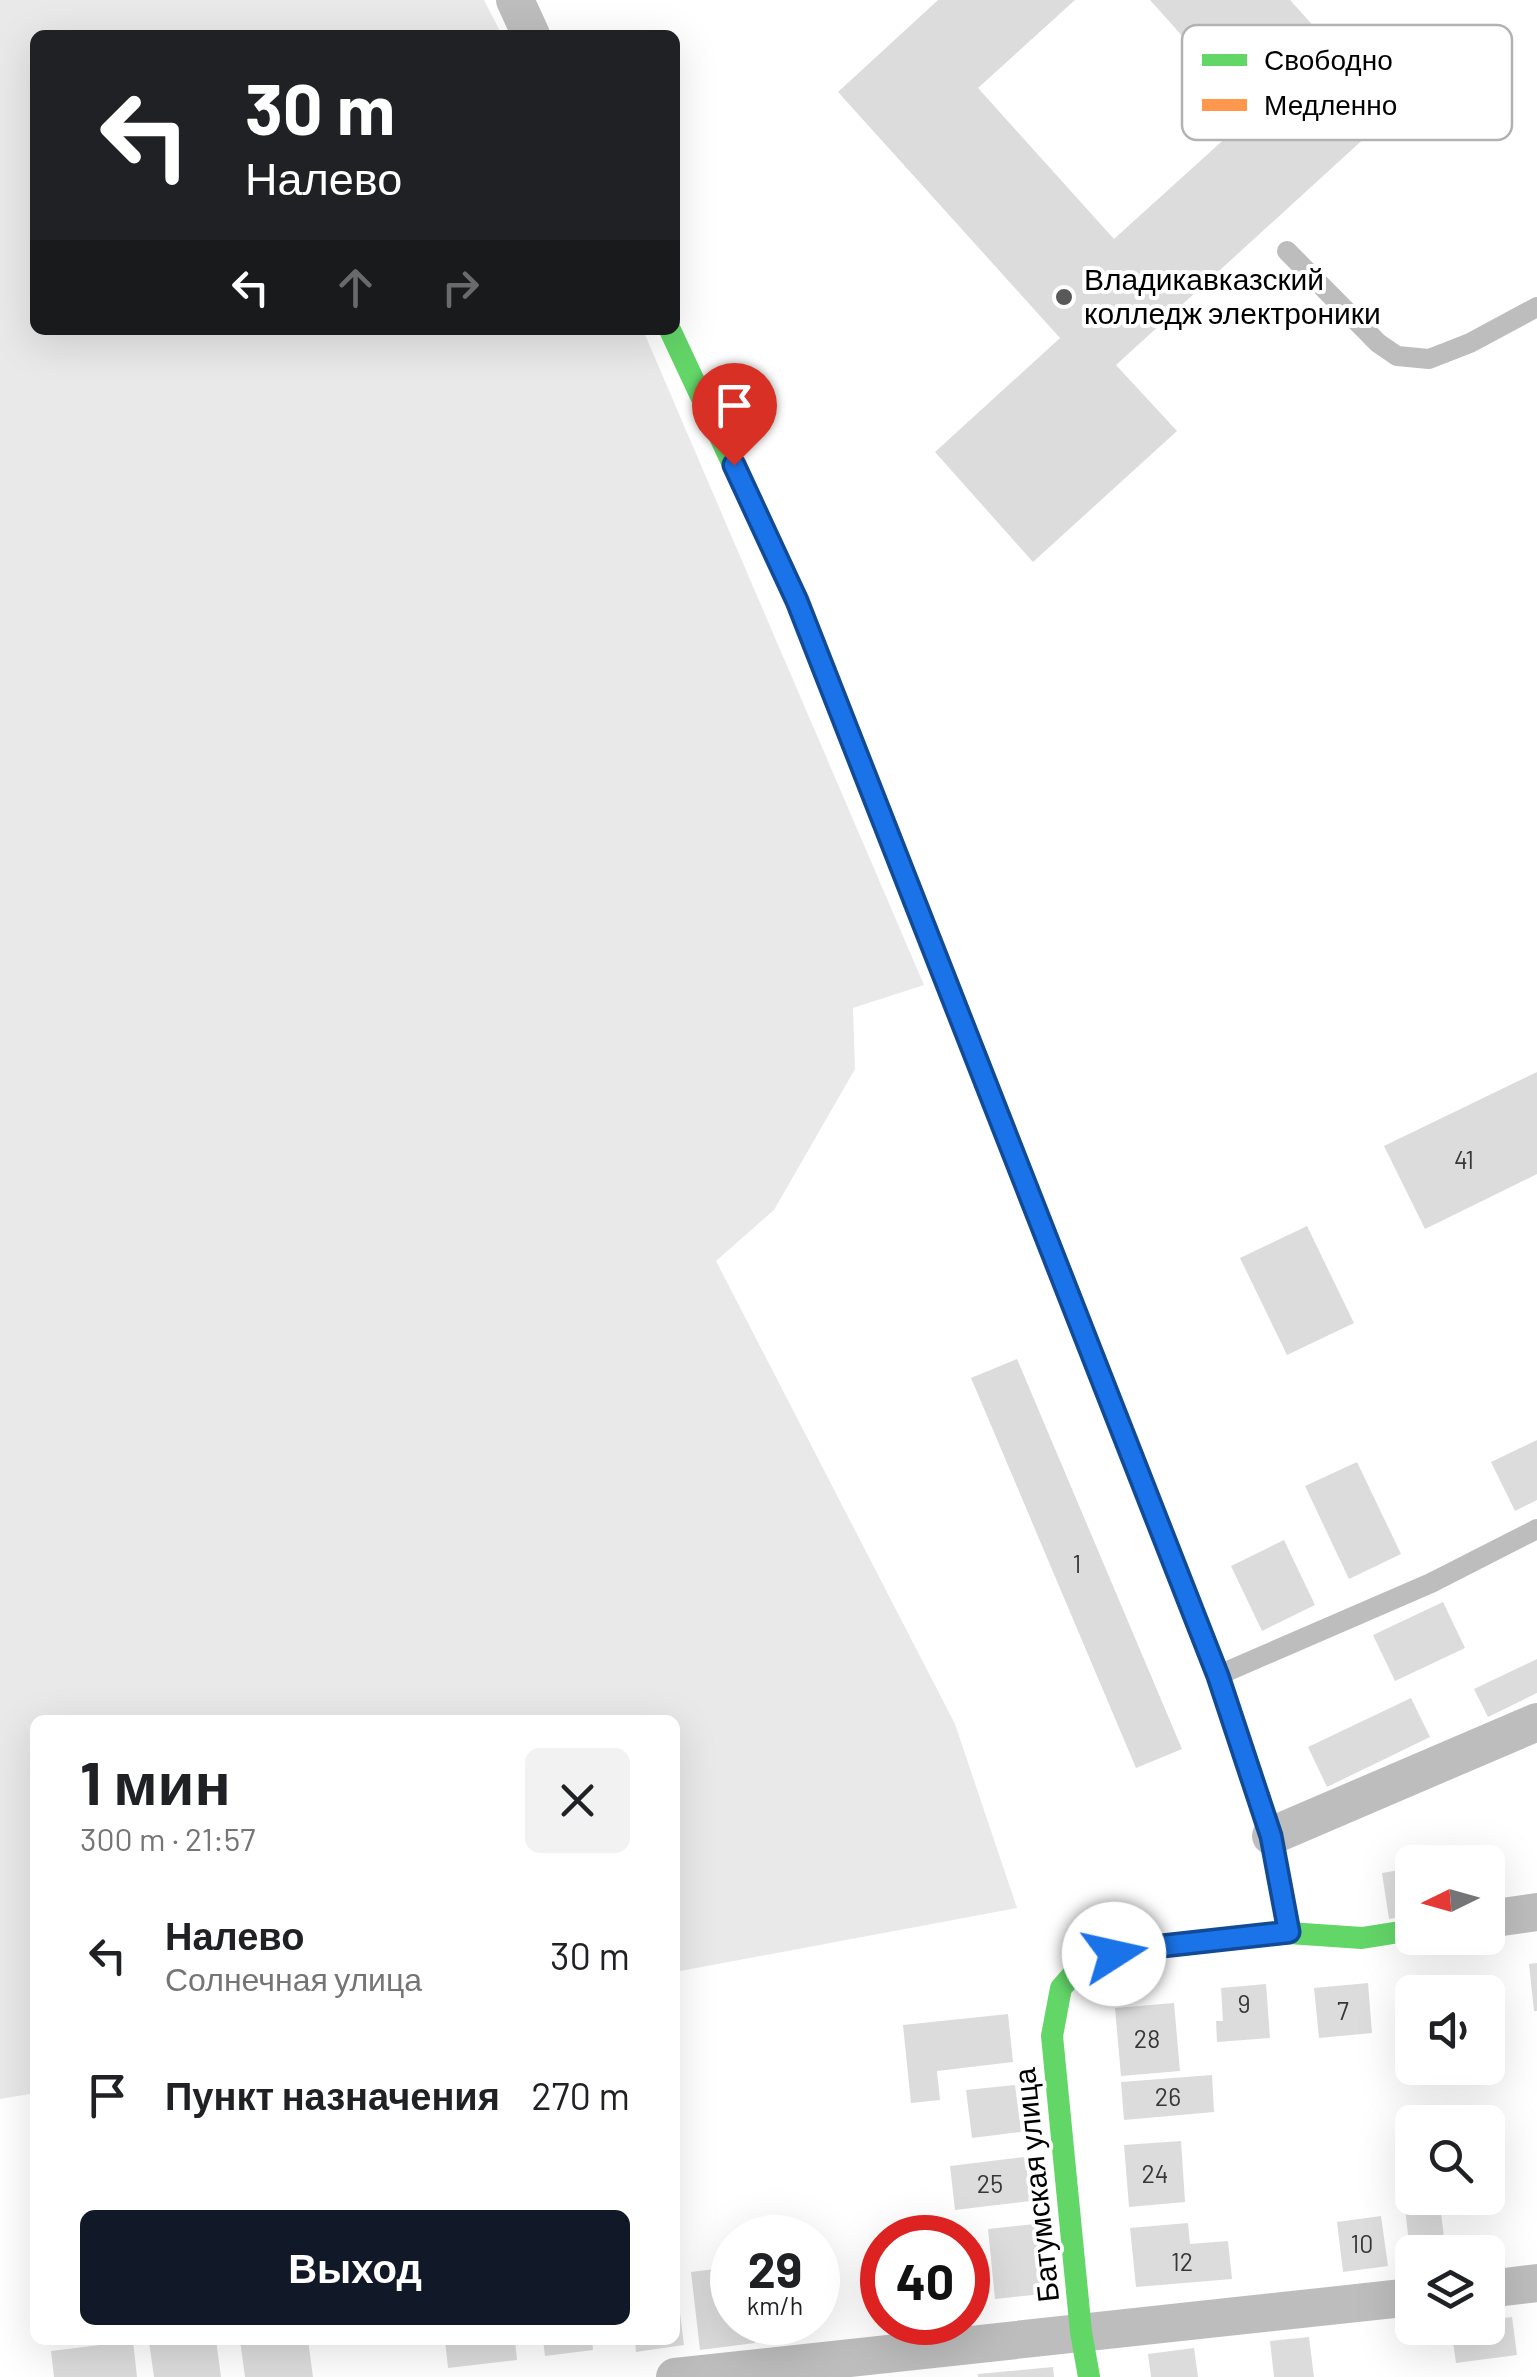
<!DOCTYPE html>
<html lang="ru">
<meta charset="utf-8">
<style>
body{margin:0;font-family:Barlow,sans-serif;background:#f2f2f2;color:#202124;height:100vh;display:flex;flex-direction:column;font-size:38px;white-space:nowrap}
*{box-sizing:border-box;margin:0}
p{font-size:32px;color:#757577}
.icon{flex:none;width:55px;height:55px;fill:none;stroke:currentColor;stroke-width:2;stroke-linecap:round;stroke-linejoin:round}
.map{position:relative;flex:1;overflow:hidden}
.sheet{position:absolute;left:30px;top:1715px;width:650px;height:630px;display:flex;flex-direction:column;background:#fff;border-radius:15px;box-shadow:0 10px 40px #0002}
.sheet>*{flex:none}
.top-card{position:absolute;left:30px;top:30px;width:650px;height:305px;border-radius:15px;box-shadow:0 10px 40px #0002;background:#202124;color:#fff;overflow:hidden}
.needle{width:65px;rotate:265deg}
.controls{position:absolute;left:1395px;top:1845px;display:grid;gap:20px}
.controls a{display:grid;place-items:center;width:110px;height:110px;border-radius:15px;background:#fff;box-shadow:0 10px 40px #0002;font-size:50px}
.speed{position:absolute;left:710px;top:2215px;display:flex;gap:20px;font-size:50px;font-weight:700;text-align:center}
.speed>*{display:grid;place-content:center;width:130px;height:130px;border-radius:50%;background:#fff;box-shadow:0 10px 40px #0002;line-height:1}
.speed small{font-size:25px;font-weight:400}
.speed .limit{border:15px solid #d22;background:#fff;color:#111}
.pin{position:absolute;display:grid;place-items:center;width:85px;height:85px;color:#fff;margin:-102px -42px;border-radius:50% 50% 50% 0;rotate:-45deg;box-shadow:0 0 10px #0007}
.pin .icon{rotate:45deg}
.me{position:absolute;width:110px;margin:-55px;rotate:80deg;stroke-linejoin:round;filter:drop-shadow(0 0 8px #0008)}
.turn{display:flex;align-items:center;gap:35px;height:210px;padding:0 50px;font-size:45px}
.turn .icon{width:130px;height:130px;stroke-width:2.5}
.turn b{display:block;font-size:70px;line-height:85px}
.lanes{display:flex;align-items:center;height:95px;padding:0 50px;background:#0003;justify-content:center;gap:50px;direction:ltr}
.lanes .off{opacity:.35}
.round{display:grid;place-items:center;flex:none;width:105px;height:105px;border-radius:15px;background:#f2f2f2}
.head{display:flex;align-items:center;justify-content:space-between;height:170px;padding:0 50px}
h1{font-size:60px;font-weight:700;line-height:75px}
.action{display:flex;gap:20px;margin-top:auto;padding:20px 50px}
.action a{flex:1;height:115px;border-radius:15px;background:#111827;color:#fff;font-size:40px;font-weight:700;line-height:115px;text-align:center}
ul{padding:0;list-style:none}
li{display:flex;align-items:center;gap:30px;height:140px;padding:0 50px}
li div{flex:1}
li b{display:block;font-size:38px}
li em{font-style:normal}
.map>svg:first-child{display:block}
.green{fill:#e9e9e9}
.building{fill:#dcdcdc}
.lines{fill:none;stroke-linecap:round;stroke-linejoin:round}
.lane{stroke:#bdbdbd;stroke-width:20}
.street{stroke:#bdbdbd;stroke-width:38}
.fast{stroke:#63d668;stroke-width:22}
.slow{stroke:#ff974d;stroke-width:22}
.route-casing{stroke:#114b97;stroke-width:25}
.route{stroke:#1a73e8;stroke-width:18}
.poi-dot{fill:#595959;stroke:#fff;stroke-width:4}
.labels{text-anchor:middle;stroke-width:8;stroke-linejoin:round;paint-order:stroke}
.number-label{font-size:25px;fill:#373737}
.poi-label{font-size:30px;fill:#000;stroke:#fff;text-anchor:start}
.street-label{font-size:30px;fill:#000;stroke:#fff}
.key{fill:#fff;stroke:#b2b2b2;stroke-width:2.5}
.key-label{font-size:28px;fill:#000}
</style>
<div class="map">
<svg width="1537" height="2377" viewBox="0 0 1537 2377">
<rect width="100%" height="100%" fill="#fff"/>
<polygon class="green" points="0,0 484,0 502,35 35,35 35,330 643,330 924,985 853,1008 855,1069 774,1210 716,1261 955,1724 1017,1908 675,1972 675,1720 35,1720 35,2093 0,2099"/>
<g class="building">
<polygon points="938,0 1075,0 978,88 1114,239 1252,114 1150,0 1290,0 1392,113 1116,365 1177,431 1033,562 935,452 1060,338 838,92"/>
<polygon points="1537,1072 1537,1174 1425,1229 1384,1146"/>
<polygon points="1307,1226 1354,1323 1287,1355 1240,1258"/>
<polygon points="1017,1359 1182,1749 1136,1768 971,1378"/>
<polygon points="1537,1440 1537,1500 1515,1511 1491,1462"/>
<polygon points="1357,1462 1401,1554 1349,1579 1305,1486"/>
<polygon points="1284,1540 1315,1605 1262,1631 1231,1566"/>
<polygon points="1443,1602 1465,1648 1395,1681 1373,1635"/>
<polygon points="1537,1659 1537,1693 1488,1717 1474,1689"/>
<polygon points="1411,1698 1430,1737 1327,1787 1308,1747"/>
<polygon points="1412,1868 1412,1915 1389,1919 1382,1873"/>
<polygon points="1537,1963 1537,2011 1534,2011 1529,1964"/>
<polygon points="1368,1983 1372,2033 1319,2038 1314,1988"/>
<polygon points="1266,1984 1270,2038 1217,2042 1216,2021 1223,2021 1221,1988"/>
<polygon points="1174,2003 1180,2071 1121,2076 1115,2008"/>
<polygon points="1008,2014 1013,2062 937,2071 940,2100 911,2103 903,2025"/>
<polygon points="1212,2075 1214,2112 1124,2120 1121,2082"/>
<polygon points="1015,2085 1021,2132 972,2138 966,2090"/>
<polygon points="1181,2141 1185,2202 1129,2207 1124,2145"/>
<polygon points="1025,2157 1031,2201 955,2210 950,2166"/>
<polygon points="1412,2189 1412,2198 1439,2198 1446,2252 1410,2252 1403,2191"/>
<polygon points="1381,2216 1388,2266 1343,2272 1337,2222"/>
<polygon points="1188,2223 1190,2244 1228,2241 1232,2279 1136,2287 1130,2228"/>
<polygon points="1035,2224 1043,2294 995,2299 988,2229"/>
<polygon points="732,2267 732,2322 753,2322 755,2343 700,2350 691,2272"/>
<polygon points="675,2289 677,2289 684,2345 636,2352 635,2340 675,2340"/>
<polygon points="1512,2317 1517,2355 1456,2363 1451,2328 1488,2328 1488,2320"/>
<polygon points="1309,2337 1314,2377 1274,2377 1270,2341"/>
<polygon points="164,2340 216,2340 221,2377 154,2377 149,2342"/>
<polygon points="240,2340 308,2340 313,2377 245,2377"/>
<polygon points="445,2340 515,2340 517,2360 448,2368"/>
<polygon points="543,2340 592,2340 593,2350 545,2356"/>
<polygon points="133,2341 137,2377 54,2377 51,2351"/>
<polygon points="1194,2348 1198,2377 1151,2377 1148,2354"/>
<polygon points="1053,2367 1054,2377 978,2377 978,2374"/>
</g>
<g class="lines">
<g class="lane">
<polyline points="1287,251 1378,343 1397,356 1429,359 1470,343 1537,307"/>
<polyline points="1221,1674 1431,1583 1537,1529"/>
</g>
<g class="street">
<polyline points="515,0 531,35"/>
<polyline points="1271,1836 1537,1722"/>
<polyline points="1488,1919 1537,1912"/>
<polyline points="1488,2289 1537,2283"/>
<polyline points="675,2377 1412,2297"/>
</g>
<g class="fast">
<polyline points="670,330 797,601 1123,1433"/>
<polyline points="1089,2377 1081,2332 1052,2036 1061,1988 1085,1961 1143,1948 1289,1933 1362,1938 1412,1930"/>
</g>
<polyline class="slow" points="1123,1433 1218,1676 1271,1836 1289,1933"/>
</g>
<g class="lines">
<defs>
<polyline id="route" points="734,465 797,601 1218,1676 1271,1836 1289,1932 1144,1948 1114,1954"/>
</defs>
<use href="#route" class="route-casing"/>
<use href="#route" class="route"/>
</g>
<circle class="poi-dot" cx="1064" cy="297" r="10"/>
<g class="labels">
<g class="number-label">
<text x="1464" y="1169">41</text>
<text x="1077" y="1573">1</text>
<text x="1244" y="2013">9</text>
<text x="1343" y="2020">7</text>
<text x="1147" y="2048">28</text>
<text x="1168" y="2106">26</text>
<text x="1155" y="2183">24</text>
<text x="990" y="2193">25</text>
<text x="1362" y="2253">10</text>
<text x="1182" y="2271">12</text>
</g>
<g class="poi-label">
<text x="1084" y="290">Владикавказский<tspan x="1084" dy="34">колледж электроники</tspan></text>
</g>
<g class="street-label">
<text transform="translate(1037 2185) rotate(-96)" y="10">Батумская улица</text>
</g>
</g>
<rect x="1182" y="25" width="330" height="115" rx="15" class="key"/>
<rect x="1202" y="54" width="45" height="12" fill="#63d668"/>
<rect x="1202" y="99" width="45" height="12" fill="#ff974d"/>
<g class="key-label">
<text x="1264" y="70">Свободно</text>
<text x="1264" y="115">Медленно</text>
</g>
</svg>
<div class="controls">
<a><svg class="needle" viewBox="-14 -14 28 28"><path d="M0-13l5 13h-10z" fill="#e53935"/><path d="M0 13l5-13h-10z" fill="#757577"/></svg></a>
<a><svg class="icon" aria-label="sound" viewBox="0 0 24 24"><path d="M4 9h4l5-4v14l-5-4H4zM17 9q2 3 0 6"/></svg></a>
<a><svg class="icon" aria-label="search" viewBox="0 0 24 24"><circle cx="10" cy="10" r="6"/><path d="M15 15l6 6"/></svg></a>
<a><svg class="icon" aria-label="layers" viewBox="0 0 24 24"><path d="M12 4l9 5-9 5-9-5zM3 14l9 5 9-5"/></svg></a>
</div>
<div class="speed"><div>29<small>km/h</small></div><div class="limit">40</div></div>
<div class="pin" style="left:734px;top:465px;background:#d93025"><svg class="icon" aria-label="arrive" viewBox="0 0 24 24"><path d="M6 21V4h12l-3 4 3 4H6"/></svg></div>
<svg class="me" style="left:1114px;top:1954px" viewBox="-20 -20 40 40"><circle r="19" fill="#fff"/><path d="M0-13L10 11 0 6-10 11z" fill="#1a73e8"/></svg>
<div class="top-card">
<div class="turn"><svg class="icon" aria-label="left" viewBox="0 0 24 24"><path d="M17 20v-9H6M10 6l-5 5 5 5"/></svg><div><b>30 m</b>Налево</div></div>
<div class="lanes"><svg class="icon" aria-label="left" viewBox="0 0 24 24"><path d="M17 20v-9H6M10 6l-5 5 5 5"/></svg><svg class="icon off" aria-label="ahead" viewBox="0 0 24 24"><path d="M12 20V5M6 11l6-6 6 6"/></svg><svg class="icon off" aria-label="right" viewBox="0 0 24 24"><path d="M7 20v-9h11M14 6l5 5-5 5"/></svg></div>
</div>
<section class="sheet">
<div class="head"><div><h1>1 мин</h1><p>300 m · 21:57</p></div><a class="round"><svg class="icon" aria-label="close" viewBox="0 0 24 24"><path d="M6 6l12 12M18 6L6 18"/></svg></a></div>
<ul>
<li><svg class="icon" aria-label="left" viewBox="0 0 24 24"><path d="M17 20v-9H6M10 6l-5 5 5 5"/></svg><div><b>Налево</b><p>Солнечная улица</p></div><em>30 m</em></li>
<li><svg class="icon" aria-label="arrive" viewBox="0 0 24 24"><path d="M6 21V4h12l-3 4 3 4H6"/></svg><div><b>Пункт назначения</b></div><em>270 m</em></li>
</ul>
<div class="action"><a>Выход</a></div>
</section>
</div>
